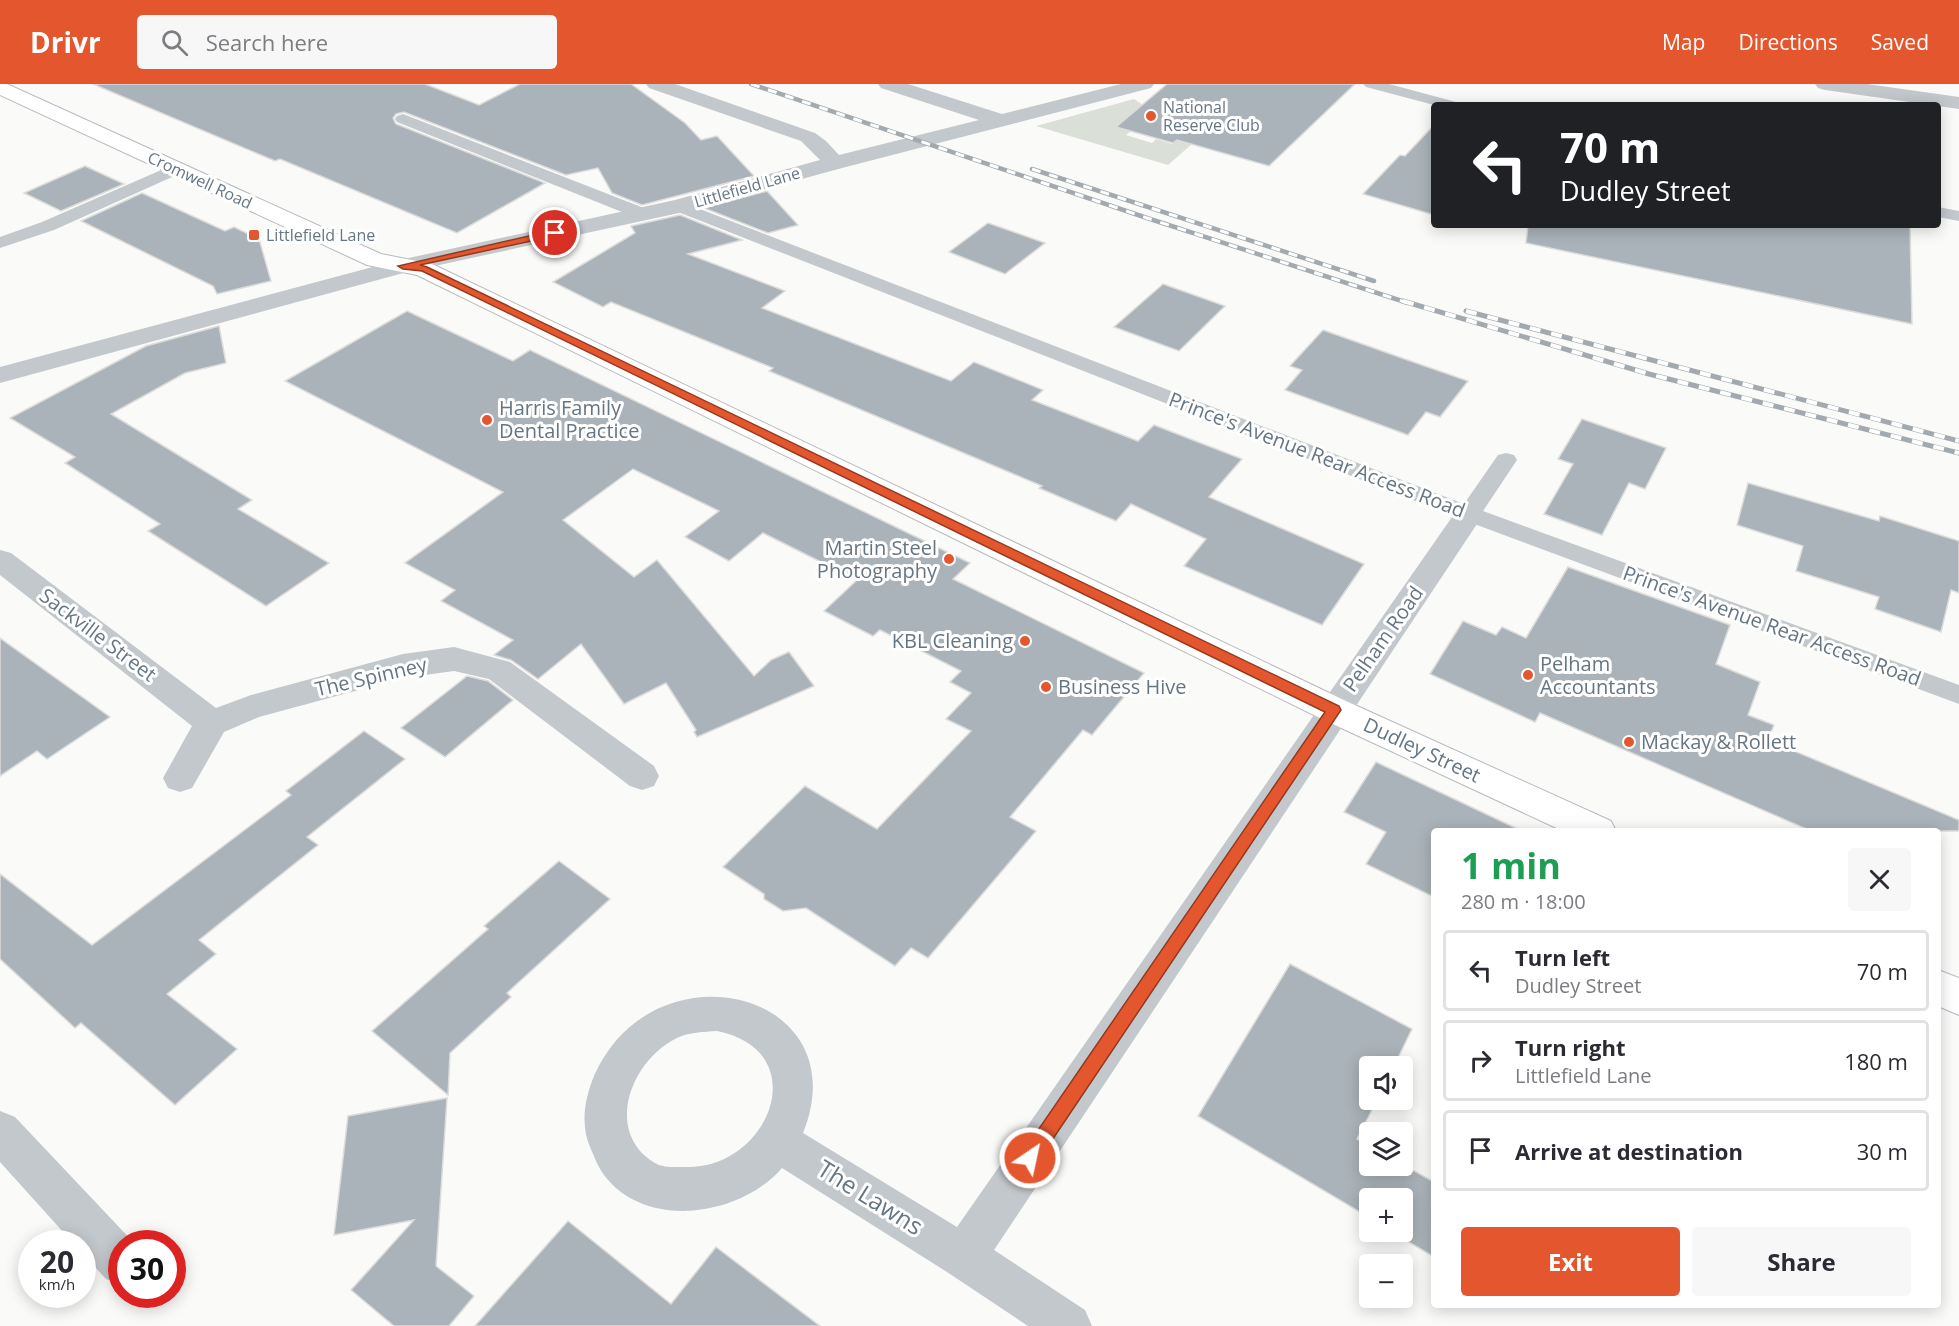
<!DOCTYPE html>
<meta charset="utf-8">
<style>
body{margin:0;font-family:"Open Sans",sans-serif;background:#f7f7f7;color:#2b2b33;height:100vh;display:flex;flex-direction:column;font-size:22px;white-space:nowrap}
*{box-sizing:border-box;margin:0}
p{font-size:20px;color:#7c7c81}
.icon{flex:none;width:33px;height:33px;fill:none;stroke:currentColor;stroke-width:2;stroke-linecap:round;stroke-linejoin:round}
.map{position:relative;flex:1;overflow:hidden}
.side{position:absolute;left:1431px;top:744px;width:510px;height:480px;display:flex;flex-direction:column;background:#fff;border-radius:6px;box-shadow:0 3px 15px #0003}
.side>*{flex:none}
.hud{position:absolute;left:1431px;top:18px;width:510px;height:126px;border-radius:6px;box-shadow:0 3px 15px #0003;background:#202124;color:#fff;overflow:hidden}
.buttons{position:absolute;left:1359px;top:972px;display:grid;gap:12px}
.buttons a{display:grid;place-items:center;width:54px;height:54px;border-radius:6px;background:#fff;box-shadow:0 3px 15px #0003;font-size:30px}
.speed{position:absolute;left:18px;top:1146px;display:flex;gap:12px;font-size:30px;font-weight:700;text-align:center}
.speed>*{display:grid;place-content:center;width:78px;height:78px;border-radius:50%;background:#fff;box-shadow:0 3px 15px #0003;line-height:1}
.speed small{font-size:15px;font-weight:400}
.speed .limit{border:9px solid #d22;background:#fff;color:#111}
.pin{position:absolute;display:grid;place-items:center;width:51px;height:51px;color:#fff;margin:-26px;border:3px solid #fff;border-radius:50%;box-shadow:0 2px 6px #0007}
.me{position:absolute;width:66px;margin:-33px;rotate:34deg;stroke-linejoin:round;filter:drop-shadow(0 0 4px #0008)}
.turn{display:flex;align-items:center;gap:21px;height:126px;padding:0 30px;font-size:27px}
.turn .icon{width:78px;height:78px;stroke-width:2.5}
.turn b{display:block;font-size:42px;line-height:51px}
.round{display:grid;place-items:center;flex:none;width:63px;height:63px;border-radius:6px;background:#f7f7f7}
.headline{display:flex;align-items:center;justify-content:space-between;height:102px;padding:0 30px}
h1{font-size:36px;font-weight:700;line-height:45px;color:#1e9e55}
.action{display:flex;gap:12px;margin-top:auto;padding:12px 30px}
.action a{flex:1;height:69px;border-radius:6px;background:#e4572e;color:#fff;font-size:24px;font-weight:700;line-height:69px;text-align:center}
.action a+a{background:#f7f7f7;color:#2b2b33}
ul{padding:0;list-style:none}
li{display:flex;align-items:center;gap:18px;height:81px;margin:0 12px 9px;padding:0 18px;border:3px solid #e1e1e2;border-radius:6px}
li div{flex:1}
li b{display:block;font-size:22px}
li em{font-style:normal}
header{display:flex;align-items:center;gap:36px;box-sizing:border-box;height:84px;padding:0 30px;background:#e4572e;color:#fff}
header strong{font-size:28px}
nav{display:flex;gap:33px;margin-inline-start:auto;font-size:21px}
.search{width:420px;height:54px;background:#f7f7f7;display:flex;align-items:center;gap:15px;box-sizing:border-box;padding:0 21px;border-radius:6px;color:#7c7c81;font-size:22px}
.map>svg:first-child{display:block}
.green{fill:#dadfd7}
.building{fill:#aab3b9;stroke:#dcdcda;stroke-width:1.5}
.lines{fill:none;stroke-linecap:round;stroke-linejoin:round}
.primary-casing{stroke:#b5babe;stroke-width:2}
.service{fill:#c3c8cc;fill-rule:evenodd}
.minor{fill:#c3c8cc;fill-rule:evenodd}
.primary{fill:#fff;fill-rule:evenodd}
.rail-far1-casing{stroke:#a2aab0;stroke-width:4.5}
.rail-casing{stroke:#a2aab0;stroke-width:5}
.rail-far1{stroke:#fff;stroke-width:3;stroke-dasharray:9;stroke-linecap:butt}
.rail{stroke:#fff;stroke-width:4;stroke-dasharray:11;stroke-linecap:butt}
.route{fill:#e4572e;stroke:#94391e;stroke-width:1.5}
.poi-dot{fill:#e4572e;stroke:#fff;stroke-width:2}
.labels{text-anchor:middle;stroke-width:6;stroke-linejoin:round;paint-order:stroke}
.far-poi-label{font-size:16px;fill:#657683;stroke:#fff;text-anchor:start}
.far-street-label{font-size:16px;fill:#657683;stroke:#fff}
.poi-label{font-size:20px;fill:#657683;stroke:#fff;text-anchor:start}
.street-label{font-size:20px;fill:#657683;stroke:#fff}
.near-street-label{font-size:24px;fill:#657683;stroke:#fff}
</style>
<header>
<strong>Drivr</strong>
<div class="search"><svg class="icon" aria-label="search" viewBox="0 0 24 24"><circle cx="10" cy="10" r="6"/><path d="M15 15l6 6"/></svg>Search here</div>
<nav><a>Map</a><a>Directions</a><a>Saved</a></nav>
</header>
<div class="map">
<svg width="1959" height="1242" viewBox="0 0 1959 1242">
<rect width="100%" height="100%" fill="#fafaf8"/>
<polygon class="green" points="1134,15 1143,21 1131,47 1126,51 1152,59 1156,55 1172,60 1177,55 1192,60 1168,81 1036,42"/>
<g class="building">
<polygon points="93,0 425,0 479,21 520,0 631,0 685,39 701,56 717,52 754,92 642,121 612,109 598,84 566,91 404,28 396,30 393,34 396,40 545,99 457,149 280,75 275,77"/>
<polygon points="1167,0 1355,0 1269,82 1177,56 1173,59 1116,43"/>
<polygon points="1434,41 1434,131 1363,110 1400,71 1405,72"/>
<polygon points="85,82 124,100 61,127 24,109"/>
<polygon points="767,107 798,141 768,149 704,124"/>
<polygon points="142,109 225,147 234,143 259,155 271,197 217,210 213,202 81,137"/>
<polygon points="680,131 742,156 688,170 785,207 762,224 951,297 974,278 1043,306 1032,316 1138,357 1154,341 1242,375 1209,413 1364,480 1322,541 1184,482 1206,455 1131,420 1116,437 1039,404 1042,402 769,287 773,284 611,218 603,223 553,198 635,149 631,142"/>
<polygon points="988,139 1045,159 1005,190 949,168"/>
<polygon points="1528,141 1910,141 1912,240 1526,159"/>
<polygon points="1163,200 1225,222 1179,267 1114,243"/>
<polygon points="407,227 513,277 530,266 970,479 953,495 1144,589 1092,651 1083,646 1010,733 1036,747 928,874 911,864 895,882 806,824 783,827 764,815 764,810 723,783 805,702 877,745 971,647 946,635 971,609 950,598 961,587 880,546 873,552 824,527 857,496 763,449 729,477 685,453 719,427 633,385 563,436 634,493 657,476 754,592 771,576 789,568 814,602 697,653 694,648 696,646 666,599 624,620 581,560 538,595 511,576 494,571 513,556 441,517 455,506 405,479 503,408 285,297"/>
<polygon points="219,242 226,279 185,289 111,330 252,416 238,425 329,479 266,522 148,447 160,440 65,379 75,373 10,334 146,262"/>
<polygon points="1323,246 1399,273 1468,297 1440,333 1426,328 1408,351 1285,306 1302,286 1290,282"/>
<polygon points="1582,335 1666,364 1645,405 1629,399 1602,451 1544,430 1573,380 1558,375"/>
<polygon points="1748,399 1879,437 1880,432 1959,457 1959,509 1951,506 1941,548 1875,525 1879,513 1796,487 1803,462 1737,441"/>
<polygon points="1568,483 1730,541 1716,580 1760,598 1748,631 1774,641 1768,656 1959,736 1959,747 1811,747 1540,629 1535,638 1430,590 1463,537 1496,551 1502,543 1526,554"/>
<polygon points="0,554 110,633 47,675 37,667 0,692"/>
<polygon points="467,592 488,597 513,616 445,673 401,644"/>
<polygon points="364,647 405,675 307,753 318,761 199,856 216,870 167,910 237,965 175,1021 81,939 75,944 0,875 0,790 92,861 291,711 286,707"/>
<polygon points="1376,678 1522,747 1434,747 1434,813 1366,780 1386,748 1344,728"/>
<polygon points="559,777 610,815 507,909 511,913 450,969 448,1011 372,947 488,845 484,842"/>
<polygon points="1290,880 1412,945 1394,982 1370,982 1370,1016 1377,1016 1357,1055 1370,1062 1370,1082 1402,1080 1434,1098 1434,1173 1392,1148 1402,1148 1402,1114 1370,1114 1370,1134 1198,1032"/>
<polygon points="447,1014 436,1182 474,1212 449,1242 394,1242 351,1206 414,1136 334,1151 348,1032"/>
<polygon points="568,1137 671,1220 716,1163 820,1242 475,1242"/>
</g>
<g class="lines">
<defs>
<g id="primary">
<polygon points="0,0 7,0 381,170 432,180 1346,617 1611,737 1616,747 1563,747 1322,635 417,191 367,181 0,11"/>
<polygon points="1938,886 1959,894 1959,931 1938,922"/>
</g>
</defs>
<use href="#primary" class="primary-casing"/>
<g class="service">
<polygon points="1363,0 1389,0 1456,18 1459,21 1434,21 1366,3"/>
<polygon points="403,30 649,126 652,130 649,134 637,134 397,38 395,35 397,32"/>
<polygon points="175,80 181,81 183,85 181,89 54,146 0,164 0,153 42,138"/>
<polygon points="679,117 1464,420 1498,371 1506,369 1514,371 1517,376 1483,427 1959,601 1959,620 1461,435 673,126 670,122 673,118"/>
<polygon points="1938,123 1959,127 1959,137 1938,133"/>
</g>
<g class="minor">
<polygon points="646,0 675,0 815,49 826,57 839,71 979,36 881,4 878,0 908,0 1002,30 1121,0 1154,0 1151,4 842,84 679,129 407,188 0,299 0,283 395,177 675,116 820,76 801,57 649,4"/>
<polygon points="1815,0 1867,0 1959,13 1959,25 1825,6 1818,4"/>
<path d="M1469,420L1479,423L1483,430L1479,437L994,1166L1085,1226L1092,1242H1028L947,1188L782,1084C741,1132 646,1147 604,1091C598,1083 594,1072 590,1063C580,1039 585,1014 594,992C654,856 860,908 803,1049L957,1143L1459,423ZM717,947C816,967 769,1085 686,1083C676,1083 663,1084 655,1079C603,1048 631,976 677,954C689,948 704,948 717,947Z"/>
<polygon points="0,466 11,469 216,624 251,611 403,570 454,563 510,578 654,682 659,692 654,702 642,706 630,702 489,595 454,587 403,594 259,633 224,648 192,704 180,708 168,704 163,694 192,642 0,491"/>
<polygon points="0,1027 15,1033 135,1160 122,1160 122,1201 106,1195 82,1169 82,1160 74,1160 0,1078"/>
</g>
<use href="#primary" class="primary"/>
<defs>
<g id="rail-far1">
<polyline points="751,0 1147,134 1408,219"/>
<polyline points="1032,85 1374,197"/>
</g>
<g id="rail">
<polyline points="1403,217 1649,290 1959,369"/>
<polyline points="1466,227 1959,357"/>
</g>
</defs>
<use href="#rail-far1" class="rail-far1-casing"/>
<use href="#rail" class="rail-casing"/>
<use href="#rail-far1" class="rail-far1"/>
<use href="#rail" class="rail"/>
</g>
<polygon class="route" points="555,146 560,149 559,151 420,181 427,183 1339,622 1341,626 1036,1080 1030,1082 1023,1080 1021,1074 1023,1068 1325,628 422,187 403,185 398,182"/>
<g class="poi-dot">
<circle cx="1151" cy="32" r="6"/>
<rect x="248" y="145" width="12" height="12" rx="3"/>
<circle cx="487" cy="336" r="6"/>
<circle cx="949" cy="475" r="6"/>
<circle cx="1025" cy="557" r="6"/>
<circle cx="1528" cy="591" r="6"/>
<circle cx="1046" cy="603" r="6"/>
<circle cx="1629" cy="658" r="6"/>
</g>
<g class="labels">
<g class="far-poi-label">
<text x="1163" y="29">National<tspan x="1163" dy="18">Reserve Club</tspan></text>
<text x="266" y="157">Littlefield Lane</text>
</g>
<g class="far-street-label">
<text transform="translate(200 96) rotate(25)" y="6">Cromwell Road</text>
<text transform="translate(747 103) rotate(-16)" y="6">Littlefield Lane</text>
</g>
<g class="poi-label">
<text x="499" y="331">Harris Family<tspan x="499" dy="23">Dental Practice</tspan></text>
<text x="937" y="471" text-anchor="end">Martin Steel<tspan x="937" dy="23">Photography</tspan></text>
<text x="1013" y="564" text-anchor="end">KBL Cleaning</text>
<text x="1540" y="587">Pelham<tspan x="1540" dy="23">Accountants</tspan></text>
<text x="1058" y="610">Business Hive</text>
<text x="1641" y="665">Mackay &amp; Rollett</text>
</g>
<g class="street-label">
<text transform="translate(1317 371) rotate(21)" y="7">Prince's Avenue Rear Access Road</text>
<text transform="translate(1772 542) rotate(20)" y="7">Prince's Avenue Rear Access Road</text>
<text transform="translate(98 551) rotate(37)" y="7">Sackville Street</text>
<text transform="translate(1383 555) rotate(-55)" y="7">Pelham Road</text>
<text transform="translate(371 593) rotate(-13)" y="7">The Spinney</text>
<text transform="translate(1422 666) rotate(25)" y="7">Dudley Street</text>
</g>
<g class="near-street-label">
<text transform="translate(870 1114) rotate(32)" y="8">The Lawns</text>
</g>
</g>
</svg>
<div class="buttons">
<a><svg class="icon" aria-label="sound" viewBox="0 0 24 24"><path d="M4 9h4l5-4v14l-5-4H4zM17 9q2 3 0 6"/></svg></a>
<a><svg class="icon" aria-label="layers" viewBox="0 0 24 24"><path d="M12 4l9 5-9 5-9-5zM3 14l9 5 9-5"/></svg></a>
<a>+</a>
<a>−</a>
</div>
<div class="speed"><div>20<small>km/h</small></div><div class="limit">30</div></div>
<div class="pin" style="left:555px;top:149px;background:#d93025"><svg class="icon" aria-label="arrive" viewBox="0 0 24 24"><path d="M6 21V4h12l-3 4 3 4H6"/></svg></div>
<svg class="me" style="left:1030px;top:1074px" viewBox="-20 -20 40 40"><circle r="17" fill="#e4572e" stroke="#fff" stroke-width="3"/><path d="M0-11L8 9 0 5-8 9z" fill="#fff"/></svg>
<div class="hud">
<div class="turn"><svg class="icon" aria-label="left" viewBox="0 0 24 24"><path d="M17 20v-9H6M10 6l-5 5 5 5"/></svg><div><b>70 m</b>Dudley Street</div></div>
</div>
<section class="side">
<div class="headline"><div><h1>1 min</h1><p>280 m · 18:00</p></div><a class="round"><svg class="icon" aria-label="close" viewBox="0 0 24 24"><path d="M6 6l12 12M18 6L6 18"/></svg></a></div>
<ul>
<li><svg class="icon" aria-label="left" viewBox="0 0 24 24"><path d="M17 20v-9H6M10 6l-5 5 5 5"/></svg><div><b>Turn left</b><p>Dudley Street</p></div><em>70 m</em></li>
<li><svg class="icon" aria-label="right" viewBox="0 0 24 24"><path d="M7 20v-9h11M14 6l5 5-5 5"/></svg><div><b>Turn right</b><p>Littlefield Lane</p></div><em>180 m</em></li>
<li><svg class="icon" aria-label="arrive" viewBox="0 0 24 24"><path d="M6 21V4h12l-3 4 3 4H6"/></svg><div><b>Arrive at destination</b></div><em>30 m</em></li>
</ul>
<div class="action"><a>Exit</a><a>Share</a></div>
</section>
</div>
